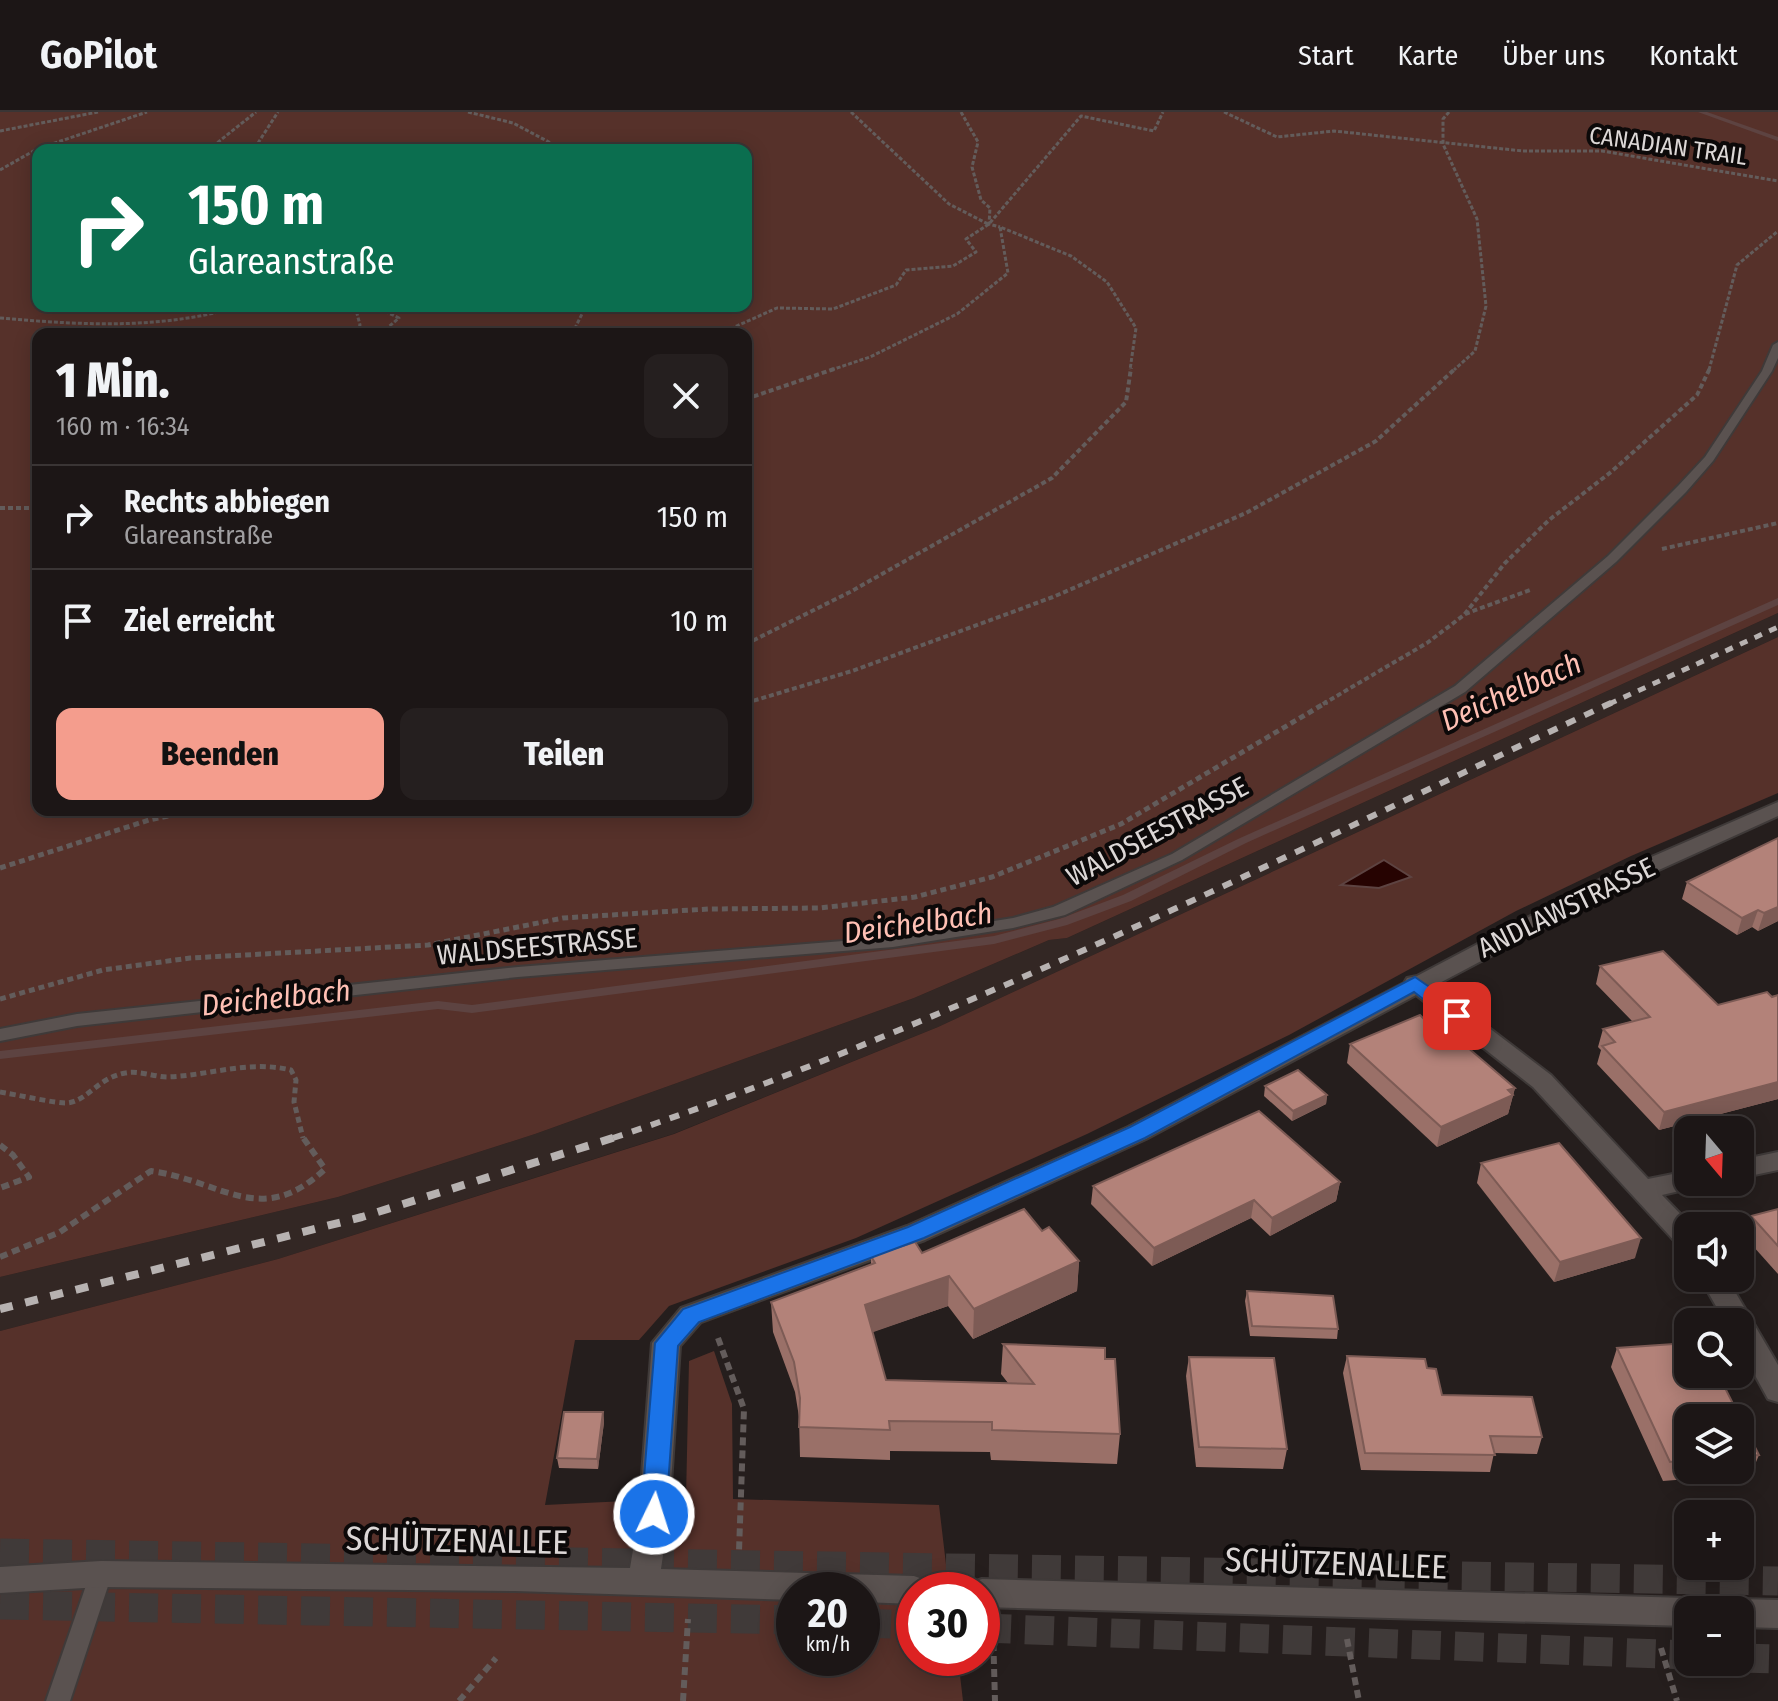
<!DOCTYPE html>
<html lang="de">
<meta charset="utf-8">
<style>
body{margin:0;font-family:"Fira Sans Condensed",sans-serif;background:#251f1f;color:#f1f3f6;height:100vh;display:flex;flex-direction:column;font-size:30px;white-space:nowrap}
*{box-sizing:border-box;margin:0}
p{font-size:26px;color:#a09fa1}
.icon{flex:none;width:44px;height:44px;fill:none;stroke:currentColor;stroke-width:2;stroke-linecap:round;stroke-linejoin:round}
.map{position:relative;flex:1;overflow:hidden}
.drawer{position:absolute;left:32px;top:216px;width:720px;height:488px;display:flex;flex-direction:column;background:#1c1616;border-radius:16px;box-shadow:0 4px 20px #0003,0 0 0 2px #3a3535}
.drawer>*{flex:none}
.hud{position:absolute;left:32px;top:32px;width:720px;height:168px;border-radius:16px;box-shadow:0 4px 20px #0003,0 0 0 2px #3a3535;background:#0b6e4f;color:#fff;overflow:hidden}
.needle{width:52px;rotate:161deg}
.tools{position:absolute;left:1674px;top:1004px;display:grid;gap:16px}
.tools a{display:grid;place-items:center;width:80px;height:80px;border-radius:16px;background:#1c1616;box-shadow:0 4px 20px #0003,0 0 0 2px #3a3535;font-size:40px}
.speed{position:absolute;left:776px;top:1460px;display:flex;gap:16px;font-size:40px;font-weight:700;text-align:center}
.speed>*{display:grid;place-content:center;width:104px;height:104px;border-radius:50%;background:#1c1616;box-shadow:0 4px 20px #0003,0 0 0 2px #3a3535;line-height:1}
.speed small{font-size:20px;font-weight:400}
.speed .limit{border:12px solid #d22;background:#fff;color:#111}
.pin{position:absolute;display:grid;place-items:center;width:68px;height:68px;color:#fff;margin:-34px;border-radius:16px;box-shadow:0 4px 12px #0006}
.me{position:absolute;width:88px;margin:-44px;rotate:4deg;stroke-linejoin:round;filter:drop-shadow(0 0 6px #0008)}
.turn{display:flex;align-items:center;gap:28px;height:168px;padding:0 24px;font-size:36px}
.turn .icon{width:104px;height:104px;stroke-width:2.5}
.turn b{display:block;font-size:56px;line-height:68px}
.round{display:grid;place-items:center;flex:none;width:84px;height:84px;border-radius:16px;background:#251f1f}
.headline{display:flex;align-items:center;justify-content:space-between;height:136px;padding:0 24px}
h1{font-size:48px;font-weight:800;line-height:60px}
.primary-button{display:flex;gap:16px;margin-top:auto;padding:16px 24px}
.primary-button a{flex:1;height:92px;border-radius:16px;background:#f49d8d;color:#111;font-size:32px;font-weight:800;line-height:92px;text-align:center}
.primary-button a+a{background:#251f1f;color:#f1f3f6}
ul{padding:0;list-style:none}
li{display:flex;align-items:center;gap:24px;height:104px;padding:0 24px;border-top:2px solid #3a3535}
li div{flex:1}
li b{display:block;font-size:30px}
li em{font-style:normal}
header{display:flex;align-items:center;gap:48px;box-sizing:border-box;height:112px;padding:0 40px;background:#1c1616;border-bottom:2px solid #3a3535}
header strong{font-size:38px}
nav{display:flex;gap:44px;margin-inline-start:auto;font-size:28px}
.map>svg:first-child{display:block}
.built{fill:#332724}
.green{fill:#56312a;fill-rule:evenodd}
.water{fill:#260301;stroke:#5d4341;stroke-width:2}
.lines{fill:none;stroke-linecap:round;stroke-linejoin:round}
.stream{fill:#5d4341;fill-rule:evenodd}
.trunk-tunnel{stroke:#403a39;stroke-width:29;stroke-dasharray:29 14;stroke-linecap:butt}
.service-casing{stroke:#3f3a39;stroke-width:4}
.minor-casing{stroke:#3f3a39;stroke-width:4}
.path-far3{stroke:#635c5b;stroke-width:3;stroke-dasharray:4 2;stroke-linecap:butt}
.path-far2{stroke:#635c5b;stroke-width:4;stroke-dasharray:5 3;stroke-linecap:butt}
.path-far1{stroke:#635c5b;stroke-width:5;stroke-dasharray:6 4;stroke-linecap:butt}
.path{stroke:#635c5b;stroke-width:6;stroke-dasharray:8 5;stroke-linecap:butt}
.service{fill:#5a5250;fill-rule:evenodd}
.minor{fill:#5a5250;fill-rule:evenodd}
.rail-far2{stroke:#b7b2b1;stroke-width:5;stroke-dasharray:8 8;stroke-linecap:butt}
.rail-far1{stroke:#b7b2b1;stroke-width:6;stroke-dasharray:10 10;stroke-linecap:butt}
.rail{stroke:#b7b2b1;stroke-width:8;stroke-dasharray:13 13;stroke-linecap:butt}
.wall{fill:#9a7068;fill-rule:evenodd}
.shaded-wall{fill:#7d5b55}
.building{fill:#b38279;stroke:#7d5b55;stroke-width:2}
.route{fill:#1a73e8;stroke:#114b97;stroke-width:2}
.labels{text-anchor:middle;stroke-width:8;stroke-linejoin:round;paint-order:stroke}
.far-street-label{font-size:24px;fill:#dcd7d6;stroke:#0c0909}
.street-label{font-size:28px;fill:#dcd7d6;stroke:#0c0909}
.water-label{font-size:30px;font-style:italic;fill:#ffc0b4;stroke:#0c0909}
.near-street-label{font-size:34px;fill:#dcd7d6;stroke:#0c0909}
</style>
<header>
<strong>GoPilot</strong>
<nav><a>Start</a><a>Karte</a><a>Über uns</a><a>Kontakt</a></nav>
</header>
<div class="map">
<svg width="1778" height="1589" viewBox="0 0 1778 1589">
<rect width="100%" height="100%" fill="#251e1d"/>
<polygon class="built" points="1778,501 1778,525 938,915 673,1022 278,1147 0,1219 0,1165 338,1085 535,1022 914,886 1049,828 1067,826"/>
<g class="green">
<path d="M0,0H1778V501L1067,826L1049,828L914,886L535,1022L338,1085L0,1165ZM38,38H746V194H38ZM38,222H746V698H38Z"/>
<path d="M1778,525V681L1631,744L1516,799L1289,923L1087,1022L856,1126L669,1194L639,1228H575L545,1393L686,1386L689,1249L714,1239L732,1292L733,1387L939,1393L949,1478H914V1546H958L963,1589H0V1219L278,1147L674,1022L938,915ZM794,1478H862V1546H794Z"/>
</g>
<polygon class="water" points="1384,748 1411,765 1379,776 1341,773"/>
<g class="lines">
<g class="stream">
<polygon points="1698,0 1707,0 1778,25 1778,29"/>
<polygon points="1778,486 1778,493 1246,731 1131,789 1067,813 994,832 472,901 438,897 0,947 0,939 438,889 472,893 994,824 1059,807 1123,783 1238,727"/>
</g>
<g class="trunk-tunnel">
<polyline points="0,1441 1778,1469"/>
<polyline points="0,1493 794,1508"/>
<polyline points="862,1511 914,1513"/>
<polyline points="982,1516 1688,1543"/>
<polyline points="1740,1546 1778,1547"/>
</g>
<defs>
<g id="service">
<polygon points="1778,230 1778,246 1772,259 1713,349 1686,380 1616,450 1465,580 1182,748 1065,803 1013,816 893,835 518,865 77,914 0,929 0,917 77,902 518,855 893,825 1013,806 1053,795 1172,742 1455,574 1608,444 1678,374 1705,345 1762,259 1773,233"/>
<polygon points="101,1452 109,1455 112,1462 70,1589 46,1589 90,1462 93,1455"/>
</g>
<g id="minor">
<polygon points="1778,690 1778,704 1619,776 1434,874 1551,963 1648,1067 1688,1059 1688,1070 1700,1070 1697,1075 1662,1083 1692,1114 1688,1114 1688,1137 1679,1134 1533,975 1416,883 1146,1027 925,1128 701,1210 680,1234 669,1402 661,1457 914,1464 925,1468 930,1478 914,1478 914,1492 862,1490 862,1478 794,1478 794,1488 515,1479 101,1475 0,1481 0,1455 101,1449 630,1456 639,1402 652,1231 681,1196 907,1114 1128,1015 1404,871 1407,866 1417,864 1603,766"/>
<polygon points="1778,1040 1778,1058 1740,1066 1740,1048"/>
<polygon points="1700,1166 1727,1166 1778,1253 1778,1290 1768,1287 1740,1236 1740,1210 1725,1210"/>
<polygon points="982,1467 1688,1486 1699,1490 1703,1498 1688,1498 1688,1514 982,1495 982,1478 968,1478 971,1471"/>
<polygon points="1740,1487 1778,1488 1778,1516 1740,1515 1740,1498 1726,1498 1729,1491"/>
</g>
</defs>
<use href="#service" class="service-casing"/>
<use href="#minor" class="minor-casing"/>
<g class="path-far3">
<polyline points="468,0 513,11 564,38"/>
<polyline points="851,0 949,92 988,112"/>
<polyline points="961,0 978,30 972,55 981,88 990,96 989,112 1000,115"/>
<polyline points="1224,0 1277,25 1334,19 1523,39 1602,39 1778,69"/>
<polyline points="1449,0 1443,7 1443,32 1477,107 1486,194 1475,239 1454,258"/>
<polyline points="0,19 98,0"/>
<polyline points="208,38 256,0"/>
<polyline points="248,38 258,31 278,0"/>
<polyline points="0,58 37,37 147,0"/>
<polyline points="355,194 360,213 357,222"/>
<polyline points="374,194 399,206 380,222"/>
<path d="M0,206C82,213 161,218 241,194"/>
<polyline points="572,222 586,194"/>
<polyline points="635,222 641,219 689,222"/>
<polyline points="707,222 730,217 777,196 833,197 896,173 906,158 953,154 976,140 966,127 989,112 1081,4 1154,19 1163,0"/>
<polyline points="831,258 870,245 957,202 1008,161 1000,115 1071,144 1107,170 1136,216 1130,258"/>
<polyline points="1709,258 1737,153 1778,119"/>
</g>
<g class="path-far2">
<polyline points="746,287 837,256"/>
<polyline points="0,396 38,396"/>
<polyline points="1662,437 1778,411"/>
<polyline points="1465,502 1530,478"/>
<polyline points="746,532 850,480 1052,366 1126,290 1131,256"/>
<polyline points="746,591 852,559 1053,485 1246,401 1376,329 1456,256"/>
<polyline points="1323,592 1427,531 1464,503 1505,451 1549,408 1611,360 1697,283 1710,256"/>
</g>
<g class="path-far1">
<polyline points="0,756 149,708 197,698"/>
<polyline points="0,887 103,858 190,846 428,833 563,806 708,797 820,796 915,785 992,765 1121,712 1327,590"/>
<path d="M0,980C13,982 59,992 67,991C88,989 97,966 125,961C139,958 154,965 168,965C211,963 249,948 291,958L296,968L294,990L303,1026"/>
</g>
<g class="path">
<polyline points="0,1033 13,1043 29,1065 0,1076"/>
<path d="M0,1145L60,1120L151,1059C223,1069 261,1117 325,1057L302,1024"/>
<polyline points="718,1226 744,1297 739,1439"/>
<polyline points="993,1518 995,1589"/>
<polyline points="1347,1527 1359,1589"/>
<polyline points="1661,1536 1677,1589"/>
<polyline points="459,1589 496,1546"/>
<polyline points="683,1589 688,1507"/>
</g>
<use href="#service" class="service"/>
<use href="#minor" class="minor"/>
<polyline class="rail-far2" points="1609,592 1778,515"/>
<path class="rail-far1" d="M613,1026C958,910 1284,744 1613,590"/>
<polyline class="rail" points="0,1197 362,1105 619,1024"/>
</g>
<g class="wall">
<polygon points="1778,726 1778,809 1758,819 1752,815 1737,823 1682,787 1687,770"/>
<polygon points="1600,854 1718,893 1778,883 1778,987 1659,1018 1597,952 1601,938 1598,935 1603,917 1632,909 1596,872"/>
<polygon points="1350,932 1515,976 1508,1002 1437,1035 1347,951"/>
<polygon points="1265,974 1327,983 1326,992 1292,1009 1264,984"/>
<polygon points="1481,1051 1635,1146 1554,1170 1477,1071"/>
<polygon points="1340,1070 1336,1089 1270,1124 1251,1106 1152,1154 1091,1092 1093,1074"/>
<polygon points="1778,1097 1778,1162 1744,1124 1751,1104"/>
<polygon points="1042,1119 1079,1149 1077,1179 973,1227 948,1194 872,1220 886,1268 1008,1271 1001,1262 1003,1232 1105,1247 1120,1322 1117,1352 991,1348 990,1340 890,1339 890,1348 800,1345 799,1305 795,1280 773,1220 771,1190 871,1152 871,1144 922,1141"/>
<polygon points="1247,1179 1338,1217 1337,1227 1250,1224 1245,1189"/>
<path d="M1688,1231V1262H1718L1759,1343L1751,1362L1663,1369L1611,1255L1617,1236ZM1688,1306H1740V1358H1688Z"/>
<polygon points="1347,1244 1427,1256 1442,1283 1542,1325 1537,1342 1494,1341 1490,1360 1361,1358 1343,1261"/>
<polygon points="1189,1245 1287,1337 1283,1357 1196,1355 1186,1264"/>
<polygon points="603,1300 604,1310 598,1357 559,1356 557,1346"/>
</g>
<g class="shaded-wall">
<polygon points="1778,795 1778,809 1758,819 1764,801"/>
<polygon points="1758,798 1752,815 1737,823 1742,806"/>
<polygon points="1778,970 1778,987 1659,1018 1664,1000"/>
<polygon points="1515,976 1508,1002 1437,1035 1441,1015"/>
<polygon points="1327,983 1326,992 1292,1009 1293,999"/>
<polygon points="1340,1070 1336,1089 1270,1124 1272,1106"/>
<polygon points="1254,1088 1251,1106 1152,1154 1154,1136"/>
<polygon points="1641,1126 1635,1146 1554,1170 1560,1150"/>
<polygon points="1079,1149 1077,1179 973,1227 974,1197"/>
<polygon points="949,1164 948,1194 865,1223 865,1193"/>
<polygon points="603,1300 604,1310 598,1357 597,1347"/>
</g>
<g class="building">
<polygon points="1778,726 1778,795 1764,801 1758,798 1742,806 1687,770"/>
<polygon points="1663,839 1718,893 1767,880 1772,885 1778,883 1778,970 1664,1000 1602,934 1615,930 1603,917 1650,905 1600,854"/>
<polygon points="1420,903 1425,908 1432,905 1515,976 1508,978 1513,983 1441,1015 1350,932"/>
<polygon points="1298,958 1327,983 1293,999 1265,974"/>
<polygon points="1259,999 1340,1070 1272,1106 1254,1088 1154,1136 1093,1074"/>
<polygon points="1559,1031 1641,1126 1560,1150 1481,1051"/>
<polygon points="1024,1097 1042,1119 1049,1115 1079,1149 974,1197 949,1164 865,1193 886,1268 1034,1272 1003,1232 1105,1236 1105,1247 1115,1247 1120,1322 992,1318 992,1310 889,1309 890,1318 799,1315 800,1286 794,1250 771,1190 875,1151 871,1144 915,1130 922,1141"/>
<polygon points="1778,1097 1778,1134 1751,1104"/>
<polygon points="1247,1179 1333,1184 1338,1217 1252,1214"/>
<polygon points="1688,1231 1688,1262 1718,1262 1759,1343 1740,1344 1740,1306 1688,1306 1688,1348 1670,1350 1617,1236"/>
<polygon points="1347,1244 1425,1247 1427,1256 1436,1257 1442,1283 1532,1285 1542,1325 1490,1324 1495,1343 1365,1341"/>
<polygon points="1189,1245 1274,1246 1287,1337 1199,1335"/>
<polygon points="564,1300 603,1300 597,1347 557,1346"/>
</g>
<polygon class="route" points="1415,865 1464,899 1467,904 1464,909 1451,909 1414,880 1145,1026 924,1126 699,1210 678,1234 666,1402 662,1409 654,1412 645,1409 641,1402 655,1231 683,1197 908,1115 1130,1015"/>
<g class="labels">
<g class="far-street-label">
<text transform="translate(1668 34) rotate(8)" y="8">CANADIAN TRAIL</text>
</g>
<g class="street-label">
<text transform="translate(1157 719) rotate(-28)" y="10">WALDSEESTRASSE</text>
<text transform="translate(1566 795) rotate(-26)" y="10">ANDLAWSTRASSE</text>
<text transform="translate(537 834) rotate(-5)" y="10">WALDSEESTRASSE</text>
</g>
<g class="water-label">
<text transform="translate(1511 580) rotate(-24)" y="10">Deichelbach</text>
<text transform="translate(918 811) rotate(-8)" y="10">Deichelbach</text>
<text transform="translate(276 886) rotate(-6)" y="10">Deichelbach</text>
</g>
<g class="near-street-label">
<text transform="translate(457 1428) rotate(1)" y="12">SCHÜTZENALLEE</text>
<text transform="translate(1336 1451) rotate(2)" y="12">SCHÜTZENALLEE</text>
</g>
</g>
</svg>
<div class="tools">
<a><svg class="needle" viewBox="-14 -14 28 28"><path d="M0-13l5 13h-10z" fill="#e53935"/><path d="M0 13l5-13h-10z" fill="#a09fa1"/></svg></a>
<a><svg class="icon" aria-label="sound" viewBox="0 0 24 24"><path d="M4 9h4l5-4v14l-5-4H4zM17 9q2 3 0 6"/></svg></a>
<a><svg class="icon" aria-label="search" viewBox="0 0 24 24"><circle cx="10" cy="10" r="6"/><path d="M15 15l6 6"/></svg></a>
<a><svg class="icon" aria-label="layers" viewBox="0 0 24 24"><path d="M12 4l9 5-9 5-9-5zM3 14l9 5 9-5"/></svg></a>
<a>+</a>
<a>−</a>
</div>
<div class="speed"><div>20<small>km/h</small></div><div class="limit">30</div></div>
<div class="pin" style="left:1457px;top:904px;background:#d93025"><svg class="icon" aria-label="arrive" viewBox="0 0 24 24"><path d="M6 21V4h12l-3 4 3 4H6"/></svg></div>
<svg class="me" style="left:654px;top:1402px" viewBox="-20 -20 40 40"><circle r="17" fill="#1a73e8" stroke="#fff" stroke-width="3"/><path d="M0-11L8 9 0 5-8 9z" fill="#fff"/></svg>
<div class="hud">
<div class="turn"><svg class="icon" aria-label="right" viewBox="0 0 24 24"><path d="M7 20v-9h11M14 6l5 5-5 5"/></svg><div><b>150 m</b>Glareanstraße</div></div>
</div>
<section class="drawer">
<div class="headline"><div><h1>1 Min.</h1><p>160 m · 16:34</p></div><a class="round"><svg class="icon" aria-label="close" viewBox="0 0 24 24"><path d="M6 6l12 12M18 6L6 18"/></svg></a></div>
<ul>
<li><svg class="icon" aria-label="right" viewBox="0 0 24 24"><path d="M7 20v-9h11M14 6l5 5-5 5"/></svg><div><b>Rechts abbiegen</b><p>Glareanstraße</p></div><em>150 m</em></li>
<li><svg class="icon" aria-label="arrive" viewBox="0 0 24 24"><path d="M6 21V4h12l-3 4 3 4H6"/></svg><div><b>Ziel erreicht</b></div><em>10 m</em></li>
</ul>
<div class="primary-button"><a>Beenden</a><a>Teilen</a></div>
</section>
</div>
